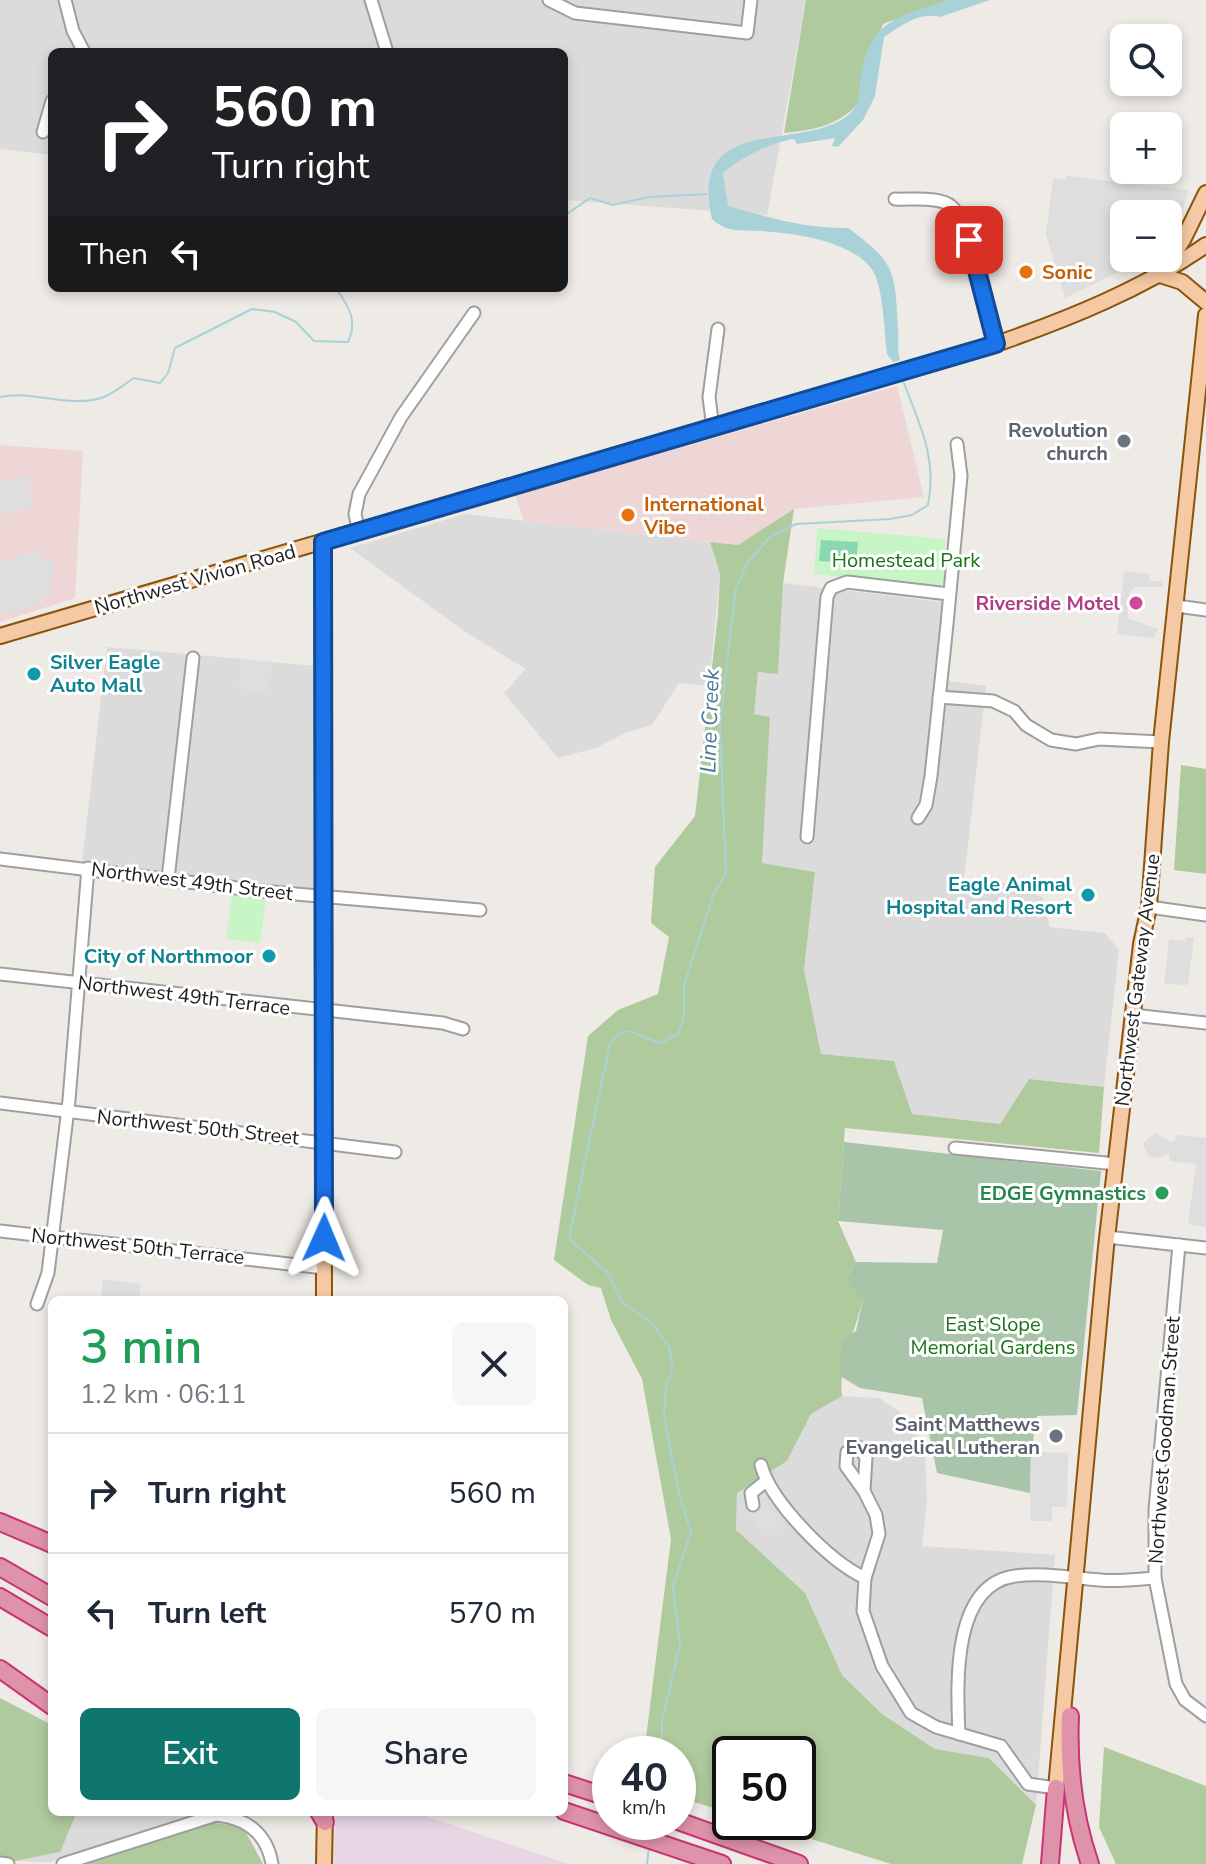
<!DOCTYPE html>
<meta charset="utf-8">
<style>
body{margin:0;font-family:"Nunito Sans",sans-serif;background:#f6f6f7;color:#1f2937;height:100vh;display:flex;flex-direction:column;font-size:30px;white-space:nowrap}
*{box-sizing:border-box;margin:0}
p{font-size:26px;color:#747a83}
.icon{flex:none;width:44px;height:44px;fill:none;stroke:currentColor;stroke-width:2;stroke-linecap:round;stroke-linejoin:round}
.map{position:relative;flex:1;overflow:hidden}
.sheet{position:absolute;left:48px;top:1296px;width:520px;height:520px;display:flex;flex-direction:column;background:#fff;border-radius:12px;box-shadow:0 4px 12px #0003}
.sheet>*{flex:none}
.guide{position:absolute;left:48px;top:48px;width:520px;height:244px;border-radius:12px;box-shadow:0 4px 12px #0003;background:#202124;color:#fff;overflow:hidden}
.fabs{position:absolute;left:1110px;top:24px;display:grid;gap:16px}
.fabs a{display:grid;place-items:center;width:72px;height:72px;border-radius:12px;background:#fff;box-shadow:0 4px 12px #0003;font-size:40px}
.speed{position:absolute;left:592px;top:1736px;display:flex;gap:16px;font-size:40px;font-weight:700;text-align:center}
.speed>*{display:grid;place-content:center;width:104px;height:104px;border-radius:50%;background:#fff;box-shadow:0 4px 12px #0003;line-height:1}
.speed small{font-size:20px;font-weight:400}
.speed .limit{border:4px solid #111;border-radius:12px;background:#fff;color:#111}
.pin{position:absolute;display:grid;place-items:center;width:68px;height:68px;color:#fff;margin:-34px;border-radius:16px;box-shadow:0 4px 12px #0006}
.me{position:absolute;width:88px;margin:-44px;rotate:1deg;stroke-linejoin:round;filter:drop-shadow(0 0 6px #0008)}
.turn{display:flex;align-items:center;gap:28px;height:168px;padding:0 32px;font-size:36px}
.turn .icon{width:104px;height:104px;stroke-width:2.5}
.turn b{display:block;font-size:56px;line-height:68px}
.then{display:flex;align-items:center;height:76px;padding:0 32px;background:#0003;gap:16px;font-size:30px}
.round{display:grid;place-items:center;flex:none;width:84px;height:84px;border-radius:12px;background:#f6f6f7}
.head{display:flex;align-items:center;justify-content:space-between;height:136px;padding:0 32px}
h1{font-size:48px;font-weight:600;line-height:60px;color:#1e9e55}
.button{display:flex;gap:16px;margin-top:auto;padding:16px 32px}
.button a{flex:1;height:92px;border-radius:12px;background:#0f766e;color:#fff;font-size:32px;font-weight:600;line-height:92px;text-align:center}
.button a+a{background:#f6f6f7;color:#1f2937}
ul{padding:0;list-style:none}
li{display:flex;align-items:center;gap:24px;height:120px;padding:0 32px;border-top:2px solid #e0e1e3}
li div{flex:1}
li b{display:block;font-size:30px}
li em{font-style:normal}
.map>svg:first-child{display:block}
.residential{fill:#dcdbdb}
.commercial{fill:#eed6d7}
.industrial{fill:#e7d7e5}
.forest{fill:#afca9d}
.cemetery{fill:#a8c5a9}
.park{fill:#c7f5c6}
.pitch{fill:#8ad7b1}
.parking{fill:#dedede}
.water{fill:#a9d2d8}
.lines{fill:none;stroke-linecap:round;stroke-linejoin:round}
.stream{stroke:#a9d2d8;stroke-width:2}
.minor-casing{stroke:#9f9f9f;stroke-width:15}
.major-casing{stroke:#8b540d;stroke-width:18}
.highway-casing{stroke:#cb3377;stroke-width:20}
.minor{stroke:#fff;stroke-width:11}
.major{stroke:#f4c9a4;stroke-width:14}
.highway{stroke:#df93a9;stroke-width:16}
.route-casing{stroke:#114b97;stroke-width:20}
.route{stroke:#1a73e8;stroke-width:14}
.food-dot{fill:#e8710a;stroke:#fff;stroke-width:3}
.worship-dot{fill:#6b7280;stroke:#fff;stroke-width:3}
.hotel-dot{fill:#d1479c;stroke:#fff;stroke-width:3}
.culture-dot{fill:#0f9aa8;stroke:#fff;stroke-width:3}
.leisure-dot{fill:#2e9e5b;stroke:#fff;stroke-width:3}
.labels{text-anchor:middle;stroke-width:6;stroke-linejoin:round;paint-order:stroke}
.food-label{font-size:20px;font-weight:bold;fill:#c56008;stroke:#fff;text-anchor:start}
.worship-label{font-size:20px;font-weight:bold;fill:#5b616d;stroke:#fff;text-anchor:end}
.park-label{font-size:20px;fill:#177315;stroke:#fff}
.street-label{font-size:20px;fill:#1e1e1e;stroke:#fff}
.hotel-label{font-size:20px;font-weight:bold;fill:#b23c85;stroke:#fff;text-anchor:end}
.culture-label{font-size:20px;font-weight:bold;fill:#0d838f;stroke:#fff;text-anchor:end}
.leisure-label{font-size:20px;font-weight:bold;fill:#27864d;stroke:#fff;text-anchor:end}
.water-label{font-size:22px;font-style:italic;fill:#4c7996;stroke:#fff}
</style>
<div class="map">
<svg width="1206" height="1864" viewBox="0 0 1206 1864">
<rect width="100%" height="100%" fill="#eeeae5"/>
<g class="residential">
<polygon points="0,0 806,0 767,215 564,200 564,52 52,52 52,155 0,149"/>
<polygon points="465,514 710,542 720,574 709,686 679,683 652,725 625,733 596,748 558,758 504,693 526,669 464,631 350,548"/>
<polygon points="783,583 943,602 936,679 986,686 964,880 1000,882 1042,897 1050,927 1105,933 1119,950 1104,1087 1029,1079 1000,1124 912,1114 894,1061 821,1054 804,970 815,872 762,863 770,717 754,714 758,672 778,674"/>
<polygon points="107,647 242,659 239,688 268,691 272,662 315,666 319,889 258,887 82,862"/>
<polygon points="842,1396 879,1398 908,1417 925,1452 927,1503 922,1546 1055,1555 1036,1805 989,1758 935,1749 882,1714 842,1675 823,1639 736,1530 737,1493 787,1461 811,1414"/>
<polygon points="77,1812 190,1812 197,1814 51,1862 15,1861 59,1852"/>
</g>
<g class="commercial">
<polygon points="897,386 924,497 794,509 738,545 524,521 515,495"/>
<polygon points="0,445 83,451 75,598 0,622"/>
</g>
<polygon class="industrial" points="335,1812 414,1812 569,1864 334,1864"/>
<g class="forest">
<path d="M806,0H948L883,24L860,86L859,103C837,126 815,130 784,133Z"/>
<path d="M794,509L783,583L778,674L758,672L754,714L770,717L762,863L815,872L804,970L821,1054L894,1061L912,1114L1000,1124L1029,1079L1104,1087L1099,1153L845,1128L838,1221L856,1262L845,1281L863,1298C856,1331 838,1363 842,1396L811,1414L787,1461L737,1493L736,1530L805,1593L842,1675L882,1714L935,1749L989,1758L1036,1805L1022,1864H891L757,1822H798V1754H730V1813L678,1797V1754H644L671,1539L642,1379L611,1320L601,1288L588,1285L554,1260L588,1036L618,1010L658,994L669,937L651,923L655,867L695,816L718,614L720,574L710,542L738,545Z"/>
<polygon points="1181,765 1206,769 1206,874 1174,870"/>
<polygon points="0,1698 52,1725 52,1812 77,1812 60,1852 15,1861 0,1859"/>
<polygon points="1104,1747 1206,1786 1206,1864 1116,1864 1099,1827"/>
<polygon points="209,1822 243,1827 263,1864 76,1864"/>
</g>
<polygon class="cemetery" points="844,1142 1101,1171 1077,1415 1037,1416 1031,1452 1030,1493 937,1473 922,1398 860,1388 840,1376 842,1340 856,1331 863,1299 845,1281 856,1262 937,1263 943,1230 838,1221"/>
<g class="park">
<polygon points="817,528 945,539 945,582 939,587 814,574"/>
<polygon points="232,895 266,899 260,943 226,939"/>
</g>
<polygon class="pitch" points="821,540 858,542 856,563 819,561"/>
<g class="parking">
<polygon points="1066,176 1188,190 1187,196 1178,224 1168,240 1168,214 1124,214 1124,258 1147,258 1065,298 1046,234 1053,178 1065,180"/>
<polygon points="29,474 32,506 0,515 0,482"/>
<polygon points="40,551 42,560 53,558 51,595 43,596 44,602 0,615 0,562"/>
<polygon points="1124,571 1150,574 1150,581 1163,581 1163,587 1134,587 1129,593 1127,618 1158,629 1154,638 1117,634"/>
<polygon points="242,659 272,662 269,692 239,688"/>
<polygon points="1186,937 1194,938 1188,985 1164,984 1169,939 1185,941"/>
<polygon points="1155,1133 1171,1142 1175,1141 1176,1135 1206,1138 1206,1227 1188,1224 1196,1164 1170,1161 1169,1153 1158,1158 1148,1156 1143,1143"/>
<polygon points="103,1279 141,1284 139,1300 101,1300"/>
<polygon points="1031,1452 1068,1453 1067,1507 1052,1507 1052,1521 1030,1521"/>
<polygon points="762,1498 785,1524 768,1539 745,1513"/>
</g>
<path class="water" d="M948,0H990L940,17C920,11 900,26 884,37L875,96L863,120L838,147L832,146L835,138L797,144L794,139C772,142 740,158 723,173L728,206C766,217 808,229 848,228C896,263 895,271 898,329C899,340 897,351 900,360L893,362L887,354C884,330 884,303 877,280C866,242 792,232 758,231C739,230 728,233 712,219C687,111 803,153 848,115C860,105 858,97 860,83C868,21 895,17 948,0Z"/>
<g class="lines">
<g class="stream">
<polyline points="564,216 590,198 613,205 649,197 707,194"/>
<path d="M0,397C32,390 69,408 101,398C112,395 124,384 134,378L160,383L168,373L175,348L252,309L275,312L296,322L314,341L348,342C358,321 349,307 336,288"/>
<path d="M662,1754V1721L680,1644L673,1587L691,1532L679,1494L664,1416L666,1388L673,1367L669,1347L651,1322L622,1302L607,1272L570,1240L571,1228L610,1043C628,1019 637,1038 661,1043L678,1034L684,1018V986L713,895L726,874L720,727L735,592L746,565L769,538L796,524L890,519L912,515L928,505C938,457 918,421 902,378"/>
<polyline points="652,1831 654,1822"/>
<polyline points="647,1864 649,1845"/>
</g>
<defs>
<g id="minor">
<polyline points="65,0 73,31 84,52"/>
<polyline points="371,0 387,52"/>
<polyline points="549,0 575,13 747,33 751,0"/>
<polyline points="43,132 52,101"/>
<path d="M895,199C909,200 940,196 951,206C969,219 989,317 996,344"/>
<polyline points="713,428 709,397 718,329"/>
<polyline points="359,532 355,514 359,494 401,417 474,313"/>
<polyline points="1177,606 1206,610"/>
<polyline points="939,697 993,701 1014,711 1026,725 1051,740 1076,744 1099,739 1161,742"/>
<polyline points="918,818 926,805 931,776 947,624 961,476 957,444"/>
<polyline points="807,837 827,597 831,588 847,582 949,594"/>
<polyline points="0,859 261,891 480,910"/>
<polyline points="168,879 193,658"/>
<polyline points="1149,907 1206,915"/>
<polyline points="0,974 443,1023 463,1029"/>
<polyline points="1133,1015 1206,1023"/>
<polyline points="0,1103 395,1152"/>
<polyline points="955,1148 1116,1164"/>
<polyline points="0,1231 324,1268"/>
<polyline points="1107,1237 1206,1248"/>
<polyline points="1179,1245 1155,1510 1155,1578 1176,1684 1185,1700 1206,1716"/>
<polyline points="37,1304 48,1273 69,1100 88,868"/>
<path d="M761,1465C771,1502 829,1561 865,1578"/>
<polyline points="864,1491 846,1466 847,1452 858,1447 866,1457 864,1491 876,1515 879,1534 865,1578 863,1611 882,1666 911,1713 936,1727 1001,1746 1028,1784 1056,1788"/>
<polyline points="753,1505 751,1493 766,1481"/>
<path d="M959,1734C957,1686 951,1585 1015,1576C1042,1572 1073,1578 1100,1580C1118,1582 1137,1579 1155,1578"/>
<polyline points="0,1863 8,1864"/>
<path d="M63,1864L216,1815C246,1818 267,1833 272,1864"/>
</g>
<g id="major">
<polyline points="1166,266 1183,240 1206,193"/>
<polyline points="1160,275 1182,282 1206,302"/>
<polyline points="323,542 324,1300"/>
<path d="M0,636L996,344C1068,319 1143,289 1206,245"/>
<polyline points="1056,1788 1106,1247 1141,944 1149,907 1161,742 1206,315"/>
<polyline points="324,1864 325,1812"/>
</g>
<g id="highway">
<polyline points="0,1522 52,1544"/>
<polyline points="0,1567 52,1597"/>
<polyline points="0,1597 52,1628"/>
<polyline points="0,1669 52,1706"/>
<path d="M1070,1716C1068,1765 1074,1818 1090,1864"/>
<polyline points="564,1783 610,1798"/>
<polyline points="564,1811 722,1864"/>
<polyline points="319,1812 325,1822"/>
<polyline points="678,1821 799,1864"/>
<polyline points="1050,1864 1056,1788"/>
</g>
</defs>
<use href="#minor" class="minor-casing"/>
<use href="#major" class="major-casing"/>
<use href="#highway" class="highway-casing"/>
<use href="#minor" class="minor"/>
<use href="#major" class="major"/>
<use href="#highway" class="highway"/>
</g>
<g class="lines">
<defs>
<polyline id="route" points="324,1238 323,542 996,344 969,240"/>
</defs>
<use href="#route" class="route-casing"/>
<use href="#route" class="route"/>
</g>
<g class="food-dot">
<circle cx="1026" cy="272" r="8"/>
<circle cx="628" cy="515" r="8"/>
</g>
<g class="worship-dot">
<circle cx="1124" cy="441" r="8"/>
<circle cx="1056" cy="1436" r="8"/>
</g>
<circle class="hotel-dot" cx="1136" cy="603" r="8"/>
<g class="culture-dot">
<circle cx="34" cy="674" r="8"/>
<circle cx="1088" cy="895" r="8"/>
<circle cx="269" cy="956" r="8"/>
</g>
<circle class="leisure-dot" cx="1162" cy="1193" r="8"/>
<g class="labels">
<g class="food-label">
<text x="1042" y="279">Sonic</text>
<text x="644" y="511">International<tspan x="644" dy="23">Vibe</tspan></text>
</g>
<g class="worship-label">
<text x="1108" y="437">Revolution<tspan x="1108" dy="23">church</tspan></text>
<text x="1040" y="1431">Saint Matthews<tspan x="1040" dy="23">Evangelical Lutheran</tspan></text>
</g>
<g class="park-label">
<text x="906" y="567">Homestead Park</text>
<text x="993" y="1331">East Slope<tspan x="993" dy="23">Memorial Gardens</tspan></text>
</g>
<g class="street-label">
<text transform="translate(195 579) rotate(-16)" y="7">Northwest Vivion Road</text>
<text transform="translate(192 881) rotate(7)" y="7">Northwest 49th Street</text>
<text transform="translate(1137 980) rotate(-83)" y="7">Northwest Gateway Avenue</text>
<text transform="translate(184 995) rotate(7)" y="7">Northwest 49th Terrace</text>
<text transform="translate(198 1127) rotate(6)" y="7">Northwest 50th Street</text>
<text transform="translate(138 1246) rotate(6)" y="7">Northwest 50th Terrace</text>
<text transform="translate(1164 1440) rotate(-86)" y="7">Northwest Goodman Street</text>
</g>
<g class="hotel-label">
<text x="1120" y="610">Riverside Motel</text>
</g>
<g class="culture-label">
<text x="50" y="669" text-anchor="start">Silver Eagle<tspan x="50" dy="23">Auto Mall</tspan></text>
<text x="1072" y="891">Eagle Animal<tspan x="1072" dy="23">Hospital and Resort</tspan></text>
<text x="253" y="963">City of Northmoor</text>
</g>
<g class="leisure-label">
<text x="1146" y="1200">EDGE Gymnastics</text>
</g>
<g class="water-label">
<text transform="translate(709 721) rotate(-88)" y="8">Line Creek</text>
</g>
</g>
</svg>
<div class="fabs">
<a><svg class="icon" aria-label="search" viewBox="0 0 24 24"><circle cx="10" cy="10" r="6"/><path d="M15 15l6 6"/></svg></a>
<a>+</a>
<a>−</a>
</div>
<div class="speed"><div>40<small>km/h</small></div><div class="limit">50</div></div>
<div class="pin" style="left:969px;top:240px;background:#d93025"><svg class="icon" aria-label="arrive" viewBox="0 0 24 24"><path d="M6 21V4h12l-3 4 3 4H6"/></svg></div>
<svg class="me" style="left:324px;top:1238px" viewBox="-20 -20 40 40"><path d="M0-17L14 15 0 8-14 15z" fill="#1a73e8" stroke="#fff" stroke-width="4"/></svg>
<div class="guide">
<div class="turn"><svg class="icon" aria-label="right" viewBox="0 0 24 24"><path d="M7 20v-9h11M14 6l5 5-5 5"/></svg><div><b>560 m</b>Turn right</div></div>
<div class="then">Then<svg class="icon" aria-label="left" viewBox="0 0 24 24"><path d="M17 20v-9H6M10 6l-5 5 5 5"/></svg></div>
</div>
<section class="sheet">
<div class="head"><div><h1>3 min</h1><p>1.2 km · 06:11</p></div><a class="round"><svg class="icon" aria-label="close" viewBox="0 0 24 24"><path d="M6 6l12 12M18 6L6 18"/></svg></a></div>
<ul>
<li><svg class="icon" aria-label="right" viewBox="0 0 24 24"><path d="M7 20v-9h11M14 6l5 5-5 5"/></svg><div><b>Turn right</b></div><em>560 m</em></li>
<li><svg class="icon" aria-label="left" viewBox="0 0 24 24"><path d="M17 20v-9H6M10 6l-5 5 5 5"/></svg><div><b>Turn left</b></div><em>570 m</em></li>
</ul>
<div class="button"><a>Exit</a><a>Share</a></div>
</section>
</div>
